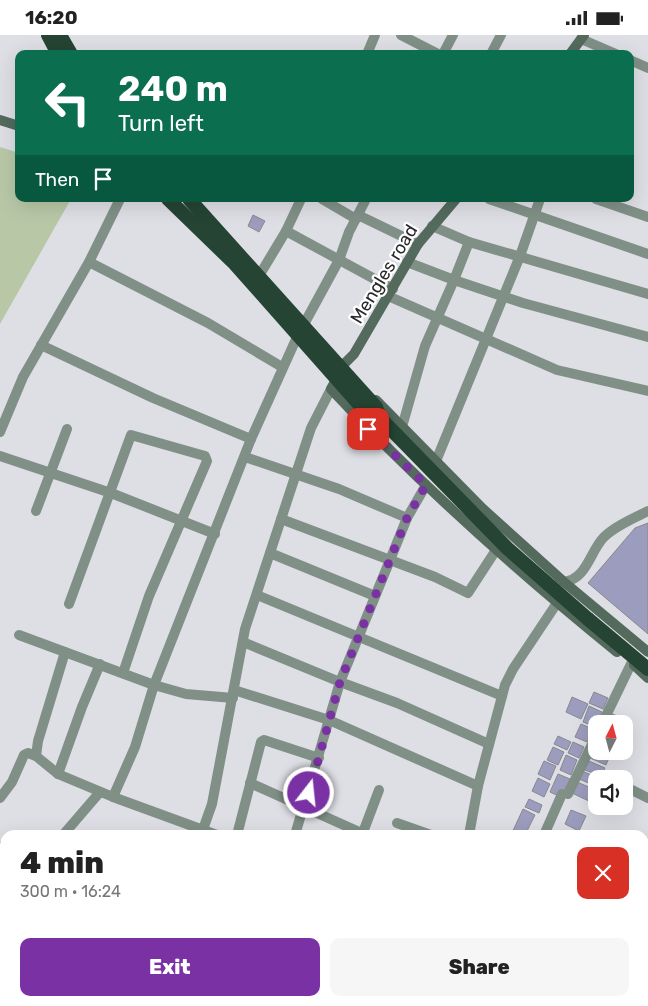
<!DOCTYPE html>
<meta charset="utf-8">
<style>
body{margin:0;font-family:Rubik,sans-serif;background:#f6f6f6;color:#222;height:100vh;display:flex;flex-direction:column;font-size:19px;white-space:nowrap}
*{box-sizing:border-box;margin:0}
p{font-size:16px;color:#767676}
.icon{flex:none;width:28px;height:28px;fill:none;stroke:currentColor;stroke-width:2;stroke-linecap:round;stroke-linejoin:round}
.map{position:relative;flex:1;overflow:hidden}
.sheet{position:absolute;left:0px;top:795px;width:649px;height:176px;display:flex;flex-direction:column;background:#fff;border-radius:15px 15px 0 0;box-shadow:0 5px 20px #0002}
.sheet>*{flex:none}
.guide{position:absolute;left:15px;top:15px;width:619px;height:152px;border-radius:10px;box-shadow:0 5px 20px #0002;background:#0b6e4f;color:#fff;overflow:hidden}
.needle{width:32px;rotate:6deg}
.tools{position:absolute;left:588px;top:680px;display:grid;gap:10px}
.tools a{display:grid;place-items:center;width:45px;height:45px;border-radius:10px;background:#fff;box-shadow:0 5px 20px #0002;font-size:25px}
.pin{position:absolute;display:grid;place-items:center;width:42px;height:42px;color:#fff;margin:-21px;border-radius:10px;box-shadow:0 2px 8px #0006}
.me{position:absolute;width:55px;margin:-28px;rotate:16deg;stroke-linejoin:round;filter:drop-shadow(0 0 4px #0008)}
.turn{display:flex;align-items:center;gap:18px;height:105px;padding:0 20px;font-size:22px}
.turn .icon{width:65px;height:65px;stroke-width:2.5}
.turn b{display:block;font-size:35px;line-height:42px}
.then{display:flex;align-items:center;height:48px;padding:0 20px;background:#0003;gap:10px;font-size:19px}
.round{display:grid;place-items:center;flex:none;width:52px;height:52px;border-radius:10px;background:#f6f6f6}
.overview{display:flex;align-items:center;justify-content:space-between;height:85px;padding:0 20px}
h1{font-size:30px;font-weight:800;line-height:38px}
.action{display:flex;gap:10px;margin-top:auto;padding:10px 20px}
.action a{flex:1;height:58px;border-radius:10px;background:#7a31a3;color:#fff;font-size:20px;font-weight:800;line-height:58px;text-align:center}
.action a+a{background:#f6f6f6;color:#222}
.status{display:flex;justify-content:space-between;align-items:center;height:35px;padding:0 25px;background:#fff;direction:ltr}
.status svg{height:14px;fill:currentColor}
.map>svg:first-child{display:block}
.green{fill:#b8c8a7}
.building{fill:#9c9cbe;stroke:#88888f}
.lines{fill:none;stroke-linecap:round;stroke-linejoin:round}
.minor{stroke:#809087;stroke-width:10}
.tertiary{stroke:#809087;stroke-width:10}
.secondary{stroke:#536a5d;stroke-width:10}
.trunk{stroke:#254434;stroke-width:14}
.rail{stroke:#58585c;stroke-width:2.5;stroke-dasharray:8 4;stroke-linecap:butt}
.trunk-bridge{stroke:#254434;stroke-width:14}
.route{stroke:#7a31a3;stroke-width:9;stroke-dasharray:0 16.2}
.labels{text-anchor:middle;stroke-width:4.5;stroke-linejoin:round;paint-order:stroke}
.street-label{font-size:18px;fill:#29292c;stroke:#fff}
</style>
<div class="status"><b>16:20</b><svg viewBox="0 0 49 12"><path d="M0 12V9h3v3zM5 12V6h3v6zM10 12V3h3v9zM15 12V0h3v12zM26 1h20v11H26zM47 4h2v5h-2z"/></svg></div>
<div class="map">
<svg width="648" height="971" viewBox="0 0 648 971">
<rect width="100%" height="100%" fill="#dedee5"/>
<polygon class="green" points="0,112 19,118 19,164 71,164 0,289"/>
<g class="building">
<polygon points="253,180 265,186 259,197 248,191"/>
<polygon points="648,488 648,599 588,548 635,493"/>
<polygon points="594,657 608,663 603,674 589,668"/>
<polygon points="572,662 588,669 581,684 566,677"/>
<polygon points="589,671 602,677 595,692 583,687"/>
<polygon points="608,677 624,684 621,689 603,689"/>
<polygon points="581,689 593,694 587,707 575,702"/>
<polygon points="558,701 571,707 567,715 554,709"/>
<polygon points="573,707 584,712 579,723 568,718"/>
<polygon points="596,711 596,716 611,718 606,730 590,723"/>
<polygon points="553,712 564,717 558,730 547,725"/>
<polygon points="566,720 577,725 571,740 560,735"/>
<polygon points="544,726 556,731 550,745 538,739"/>
<polygon points="589,726 605,733 601,741 585,735"/>
<polygon points="582,736 601,744 596,744 596,751 579,744"/>
<polygon points="558,739 570,744 561,762 550,757"/>
<polygon points="538,743 550,749 544,762 532,756"/>
<polygon points="577,747 596,755 591,767 572,758"/>
<polygon points="529,764 542,770 539,778 525,772"/>
<polygon points="523,774 535,780 525,800 516,800 512,798"/>
<polygon points="571,775 586,781 579,796 565,789"/>
</g>
<g class="lines">
<g class="minor">
<polyline points="401,0 438,19"/>
<polyline points="581,4 616,19"/>
<polyline points="367,19 375,0"/>
<polyline points="443,19 453,0"/>
<polyline points="491,19 501,0"/>
<polyline points="630,25 648,33"/>
<polyline points="322,164 356,184"/>
<polyline points="489,164 648,219"/>
<polyline points="596,164 648,182"/>
<polyline points="358,180 418,209"/>
<polyline points="432,191 469,207"/>
<polyline points="286,196 393,254"/>
<polyline points="89,227 208,288 282,332"/>
<polyline points="259,241 286,196 301,164"/>
<polyline points="648,259 469,207 454,245 523,268 648,302"/>
<polyline points="388,261 557,335 648,356"/>
<polyline points="303,291 339,225 349,197 366,164"/>
<polyline points="41,310 153,363 251,404"/>
<polyline points="402,392 425,311 454,245 407,227"/>
<polyline points="0,397 23,342 89,227 120,164"/>
<polyline points="0,421 111,458 215,499"/>
<polyline points="245,422 339,454 407,483"/>
<polyline points="436,426 520,221 540,164"/>
<polyline points="36,476 67,394"/>
<polyline points="281,484 390,525 407,483 426,450"/>
<polyline points="270,518 375,561"/>
<polyline points="257,560 502,661"/>
<polyline points="69,569 131,400 205,421 207,426 149,561 123,638"/>
<polyline points="19,600 154,650 186,659 233,663"/>
<polyline points="243,607 340,647 295,800"/>
<polyline points="65,617 38,706 36,721 58,739 113,762 217,800"/>
<polyline points="234,655 329,685 478,751"/>
<polyline points="602,689 631,629"/>
<polyline points="489,709 397,668 340,647 390,525 435,542 468,558 496,515"/>
<polyline points="58,739 82,672 100,629"/>
<polyline points="250,748 366,800"/>
<polyline points="632,755 648,763"/>
<polyline points="568,759 596,701"/>
<polyline points="113,762 135,712 154,650 251,404 297,302"/>
<polyline points="0,763 12,747 24,720 28,718 36,721"/>
<polyline points="397,788 431,800"/>
<polyline points="63,800 100,757"/>
<polyline points="237,800 261,707 264,705 319,723"/>
<polyline points="362,800 379,755"/>
<polyline points="469,800 478,751 505,650 513,634 557,568"/>
<polyline points="544,800 562,759"/>
<polyline points="0,811 5,813"/>
<polyline points="644,818 648,820"/>
<polyline points="0,898 5,890"/>
<polyline points="217,966 228,971"/>
<polyline points="16,971 19,966"/>
</g>
<g class="tertiary">
<path d="M564,547C587,544 590,516 604,502C615,491 634,483 648,476"/>
<polyline points="201,800 212,769 245,594 311,393 331,354"/>
<polyline points="137,971 139,966"/>
</g>
<g class="secondary">
<polyline points="570,19 584,0"/>
<polyline points="0,85 19,91"/>
<polyline points="341,332 354,319 418,209 456,164"/>
<path d="M337,343L331,354C419,449 516,535 617,617"/>
<polyline points="376,365 482,473 564,547 648,617"/>
<polyline points="634,630 648,643"/>
<polyline points="644,855 648,852"/>
<polyline points="0,908 5,918"/>
<polyline points="27,966 29,971"/>
<polyline points="489,971 495,966"/>
</g>
<g class="trunk">
<polyline points="48,0 58,19"/>
<polyline points="60,0 71,19"/>
<polyline points="168,164 235,229 366,377 380,383 507,513 588,584"/>
<polyline points="189,164 376,372 380,383"/>
</g>
<g class="rail">
<polyline points="644,904 648,902"/>
<polyline points="532,971 539,966"/>
<polyline points="545,971 551,966"/>
</g>
<polyline class="trunk-bridge" points="588,584 648,634"/>
</g>
<g class="lines">
<polyline class="route" points="309,758 340,647 407,483 426,450 368,394"/>
</g>
<g class="labels">
<g class="street-label">
<text transform="translate(384 239) rotate(-59)" y="6">Mengles road</text>
</g>
</g>
</svg>
<div class="tools">
<a><svg class="needle" viewBox="-14 -14 28 28"><path d="M0-13l5 13h-10z" fill="#e53935"/><path d="M0 13l5-13h-10z" fill="#767676"/></svg></a>
<a><svg class="icon" aria-label="sound" viewBox="0 0 24 24"><path d="M4 9h4l5-4v14l-5-4H4zM17 9q2 3 0 6"/></svg></a>
</div>
<div class="pin" style="left:368px;top:394px;background:#d93025"><svg class="icon" aria-label="arrive" viewBox="0 0 24 24"><path d="M6 21V4h12l-3 4 3 4H6"/></svg></div>
<svg class="me" style="left:309px;top:758px" viewBox="-20 -20 40 40"><circle r="17" fill="#7a31a3" stroke="#fff" stroke-width="3"/><path d="M0-11L8 9 0 5-8 9z" fill="#fff"/></svg>
<div class="guide">
<div class="turn"><svg class="icon" aria-label="left" viewBox="0 0 24 24"><path d="M17 20v-9H6M10 6l-5 5 5 5"/></svg><div><b>240 m</b>Turn left</div></div>
<div class="then">Then<svg class="icon" aria-label="arrive" viewBox="0 0 24 24"><path d="M6 21V4h12l-3 4 3 4H6"/></svg></div>
</div>
<section class="sheet">
<div class="overview"><div><h1>4 min</h1><p>300 m · 16:24</p></div><a class="round" style="background:#d93025;color:#fff"><svg class="icon" aria-label="close" viewBox="0 0 24 24"><path d="M6 6l12 12M18 6L6 18"/></svg></a></div>
<div class="action"><a>Exit</a><a>Share</a></div>
</section>
</div>
